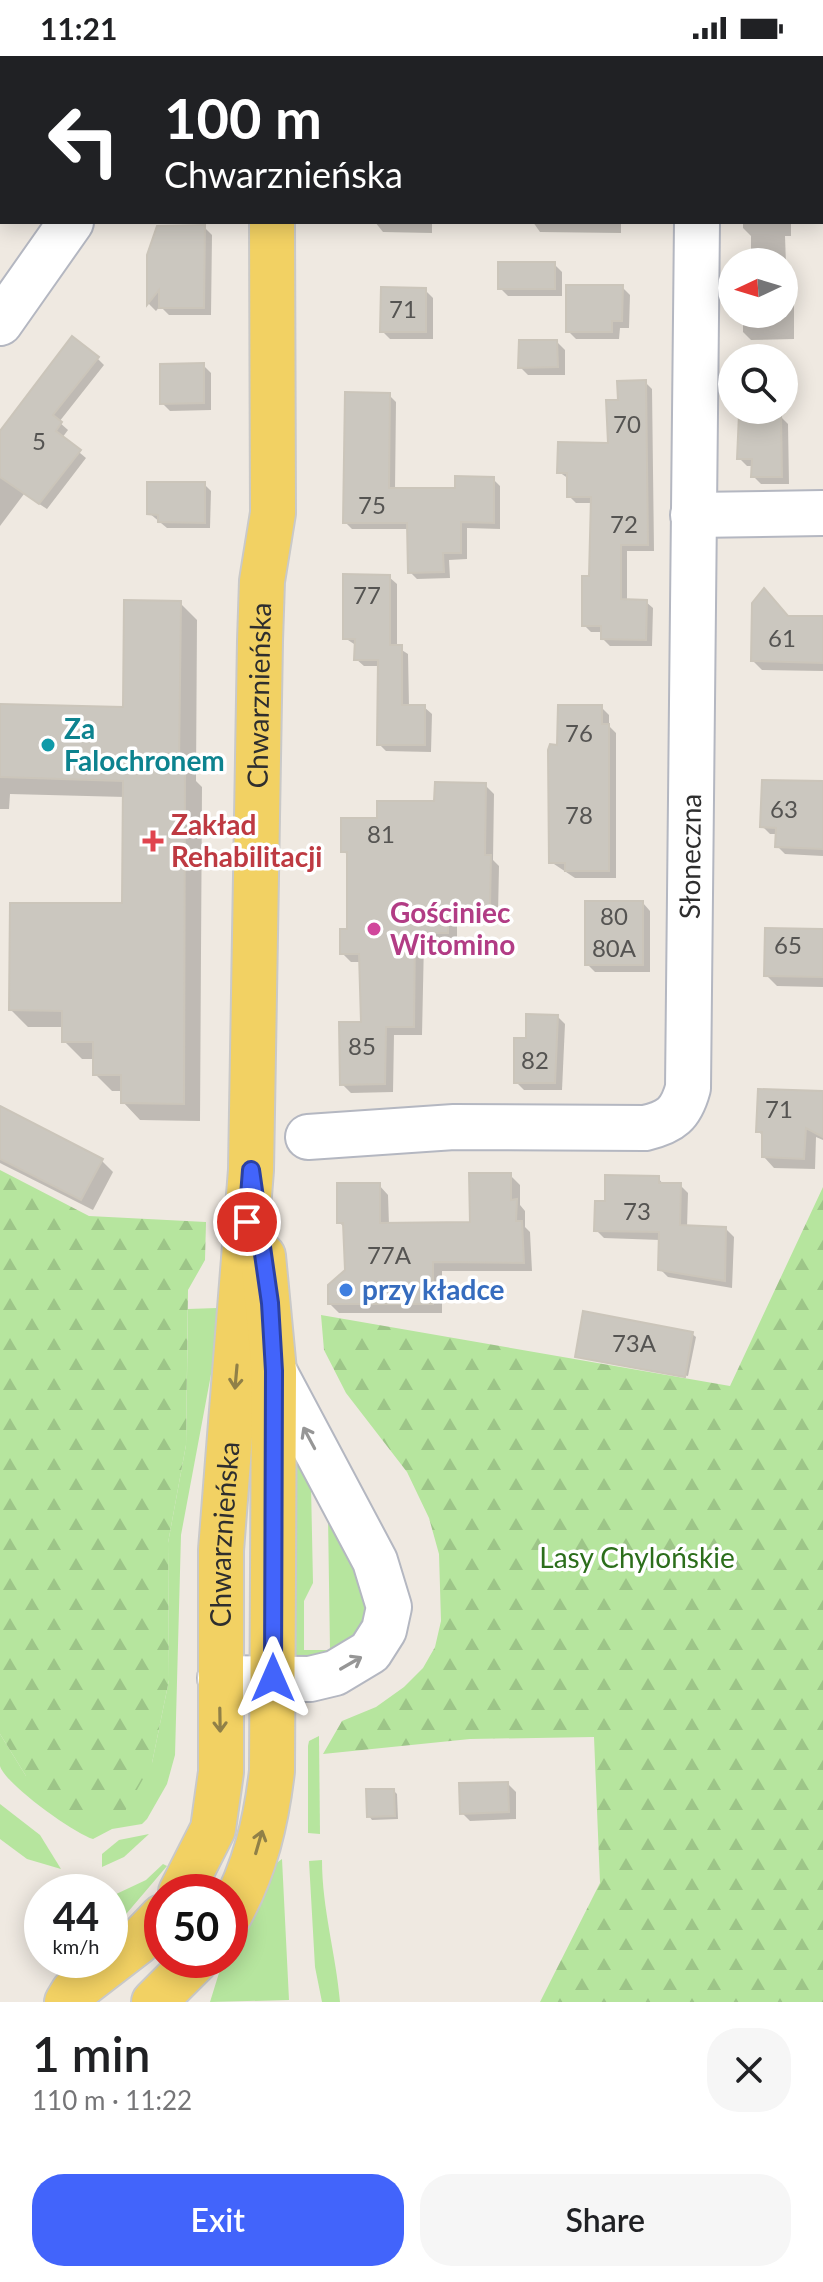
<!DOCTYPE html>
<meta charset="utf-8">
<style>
body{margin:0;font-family:Lato,sans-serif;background:#f6f6f6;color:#202124;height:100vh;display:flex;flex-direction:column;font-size:30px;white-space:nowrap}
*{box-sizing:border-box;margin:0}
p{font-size:26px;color:#757577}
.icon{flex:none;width:44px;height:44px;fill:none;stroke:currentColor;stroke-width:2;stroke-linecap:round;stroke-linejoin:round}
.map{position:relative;height:1946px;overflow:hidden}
.panel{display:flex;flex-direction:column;background:#fff;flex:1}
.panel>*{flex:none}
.hud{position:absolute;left:0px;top:0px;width:824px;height:168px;box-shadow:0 4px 20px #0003;background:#202124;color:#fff;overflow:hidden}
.needle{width:52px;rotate:266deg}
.controls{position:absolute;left:718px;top:192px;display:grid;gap:16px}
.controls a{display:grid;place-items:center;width:80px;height:80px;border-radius:50%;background:#fff;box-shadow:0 4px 20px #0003;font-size:40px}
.speed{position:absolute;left:24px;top:1818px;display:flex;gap:16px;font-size:40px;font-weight:700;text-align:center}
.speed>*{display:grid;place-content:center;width:104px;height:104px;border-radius:50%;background:#fff;box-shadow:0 4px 20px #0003;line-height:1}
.speed small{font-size:20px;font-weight:400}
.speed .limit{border:12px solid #d22;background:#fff;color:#111}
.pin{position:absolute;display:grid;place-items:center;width:68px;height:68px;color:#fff;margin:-34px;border:4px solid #fff;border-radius:50%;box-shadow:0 2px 8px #0007}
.me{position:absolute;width:88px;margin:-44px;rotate:0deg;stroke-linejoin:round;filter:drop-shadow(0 0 6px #0008)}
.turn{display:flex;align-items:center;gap:28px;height:168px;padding:0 32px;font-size:36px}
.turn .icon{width:104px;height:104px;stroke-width:2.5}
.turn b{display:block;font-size:56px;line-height:68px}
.round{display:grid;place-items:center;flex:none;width:84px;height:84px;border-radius:32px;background:#f6f6f6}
.headline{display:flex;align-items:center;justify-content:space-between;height:136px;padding:0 32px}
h1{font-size:48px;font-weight:600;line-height:60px}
.primary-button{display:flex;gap:16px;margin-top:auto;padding:16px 32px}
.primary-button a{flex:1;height:92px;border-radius:32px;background:#4264fb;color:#fff;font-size:32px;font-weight:600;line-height:92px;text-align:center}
.primary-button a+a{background:#f6f6f6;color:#202124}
.status{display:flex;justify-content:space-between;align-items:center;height:56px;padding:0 40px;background:#fff;direction:ltr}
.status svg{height:22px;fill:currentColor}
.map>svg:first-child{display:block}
.grass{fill:#b6e59e}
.forest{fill:url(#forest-firs)}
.shadow{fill:#0003}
.building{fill:#cbc7bf;stroke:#cbc5ba;stroke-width:2}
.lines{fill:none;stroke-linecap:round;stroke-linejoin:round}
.minor-casing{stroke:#b4b7c1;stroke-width:48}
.major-casing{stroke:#c9c9c9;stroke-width:48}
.minor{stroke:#fff;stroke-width:44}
.major{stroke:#f2d163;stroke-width:44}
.oneway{stroke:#908048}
.oneway2{stroke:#969696}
.route-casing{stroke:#2b41a3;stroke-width:20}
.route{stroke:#4264fb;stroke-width:14}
.culture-dot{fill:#0f9aa8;stroke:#fff;stroke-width:3}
.health-dot{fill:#e0444e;stroke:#fff;stroke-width:3}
.hotel-dot{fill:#d1479c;stroke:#fff;stroke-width:3}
.shop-dot{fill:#3f7fe0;stroke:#fff;stroke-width:3}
.labels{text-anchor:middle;stroke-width:7;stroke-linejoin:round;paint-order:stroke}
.number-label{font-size:24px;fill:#555452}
.street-label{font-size:28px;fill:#2e2e2e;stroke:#fff}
.culture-label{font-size:28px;font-weight:bold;fill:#0d838f;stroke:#fff;text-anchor:start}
.health-label{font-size:28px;font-weight:bold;fill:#be3a42;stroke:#fff;text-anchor:start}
.hotel-label{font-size:28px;font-weight:bold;fill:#b23c85;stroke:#fff;text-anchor:start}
.shop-label{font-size:28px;font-weight:bold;fill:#366cbe;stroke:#fff;text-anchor:start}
.park-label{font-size:28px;fill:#2c6e1b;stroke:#fff}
</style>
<div class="status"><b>11:21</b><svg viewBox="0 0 49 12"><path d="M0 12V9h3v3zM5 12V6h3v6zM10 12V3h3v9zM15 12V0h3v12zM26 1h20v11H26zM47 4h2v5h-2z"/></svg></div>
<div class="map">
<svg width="823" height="1946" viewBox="0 0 823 1946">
<defs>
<pattern id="forest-firs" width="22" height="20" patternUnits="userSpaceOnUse" patternTransform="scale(2)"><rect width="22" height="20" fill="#b6e59e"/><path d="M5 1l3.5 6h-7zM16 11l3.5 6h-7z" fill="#9dc588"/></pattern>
</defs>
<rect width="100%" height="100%" fill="#efe9e1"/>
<g class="grass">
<path d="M217,1252L215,1297L181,1479L175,1699L167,1728L147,1763L142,1768L112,1773L93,1783C75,1778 5,1728 0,1710C0,1701 0,1687 0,1678L26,1720L152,1707L169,1624L168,1487L186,1389L188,1253Z"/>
<path d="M293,1397L311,1429L313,1527L304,1545V1594H330L328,1460C346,1497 394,1562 340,1590C325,1599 311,1603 294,1599Z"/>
<polygon points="319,1680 320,1778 308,1777 308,1690 309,1685"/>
<polygon points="0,1748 40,1779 61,1813 27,1803 0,1783"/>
<polygon points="149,1778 124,1801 102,1811 102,1798 119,1784"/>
<path d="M282,1803L289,1944L210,1946L223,1904H230C230,1881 263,1814 282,1803Z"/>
<path d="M322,1804C322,1853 336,1898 340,1946H322L315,1911L309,1805Z"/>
<polygon points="163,1808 167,1810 121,1864 112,1840 146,1824"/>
</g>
<g class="forest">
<polygon points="0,1114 89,1160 206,1166 205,1204 188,1234 186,1389 168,1487 169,1624 152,1707 124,1757 81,1763 26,1720 0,1678"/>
<polygon points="823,1131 823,1946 540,1946 600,1827 594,1681 470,1683 323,1698 342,1665 376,1651 404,1631 423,1612 435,1591 441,1565 439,1498 429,1462 407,1416 346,1337 324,1294 321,1259 730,1330"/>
</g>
<g class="shadow">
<polygon points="12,0 53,0 52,2"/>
<polygon points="71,0 134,0 132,2"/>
<polygon points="472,0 652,0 654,2 472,2"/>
<polygon points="2,71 2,144 0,142"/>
<polygon points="375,166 432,166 432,177 383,176"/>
<polygon points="533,166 621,166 621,177 540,176"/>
<polygon points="743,166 791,166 791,180 785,180 787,236 794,243 794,283 751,284 743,276 743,258 784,258 784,206 751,206 751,180 743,172"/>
<polygon points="204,171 212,179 211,259 169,259 160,250 156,255 149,248 149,199"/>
<polygon points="554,208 562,216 562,240 508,240 500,232"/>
<polygon points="622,231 630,239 629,272 620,272 619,283 576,283 568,275"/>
<polygon points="425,234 433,242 433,283 390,283 382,275"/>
<polygon points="557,286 565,294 565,319 528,319 520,311"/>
<polygon points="97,302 104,309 59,366 68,374 62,382 86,402 47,453 24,438 0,470 0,381"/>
<polygon points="203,309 211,317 211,354 170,355 162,347"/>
<polygon points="645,326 652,333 654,495 627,495 627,545 646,546 653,552 652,590 610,590 603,583 603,576 591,576 584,569 591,522 593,447 576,447 569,440 569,423 559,416 610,389 620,346"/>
<polygon points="389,339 396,346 395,434 457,434 493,423 500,430 500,473 467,472 467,503 449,504 450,522 417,523 410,516 409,473 352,473 345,466"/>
<polygon points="780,360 788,368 789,428 761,428 753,420 753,410 747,410 739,402"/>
<polygon points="204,428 211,435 210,472 167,472 149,457"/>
<polygon points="389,521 397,528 397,591 408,598 409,651 424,651 432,658 431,696 386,695 379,688 380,610 364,610 356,603 357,590 345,582"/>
<polygon points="180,547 197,564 196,725 202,731 200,1065 140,1064 123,1046 123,1035 112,1035 95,1018 95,1003 82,1003 64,985 64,971 28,971 11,954 124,849 125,741 10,738 9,753 0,753 0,651 125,653"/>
<polygon points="789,562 823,562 823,615 762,614 753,605"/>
<polygon points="601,651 609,659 609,670 616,677 616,822 575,822 551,806 559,691"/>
<polygon points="823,728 823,800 785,798 777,790 778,778 770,778 762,770"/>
<polygon points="485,729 494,738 493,804 499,810 498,858 457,858 457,885 424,885 422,979 394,979 393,1036 351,1037 342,1028 363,968 361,906 351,906 342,897 349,875 349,800 343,795 379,764"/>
<polygon points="643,847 650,855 650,916 595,916 587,908"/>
<polygon points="823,875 823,931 777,930 766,919"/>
<polygon points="558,961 565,968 562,1034 524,1034 516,1026 528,983"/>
<polygon points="823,1037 823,1084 816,1081 815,1113 774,1112 764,1101 764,1081 758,1075"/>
<polygon points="0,1053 101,1104 113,1116 93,1154 0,1107"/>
<polygon points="510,1119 520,1129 520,1149 525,1155 525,1171 530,1176 532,1215 442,1215 442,1257 339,1257 330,1248 347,1215 345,1172 339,1166 379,1129 388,1139 389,1169 472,1168"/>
<polygon points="658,1122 664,1129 680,1129 688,1137 687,1172 726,1173 734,1181 732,1232 668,1221 660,1213 660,1184 604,1182 596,1174 607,1147"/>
<polygon points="692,1278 696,1281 688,1320 578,1299"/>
<polygon points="508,1728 516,1736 516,1763 470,1765 462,1757"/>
<polygon points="394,1735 397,1738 398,1763 372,1764 369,1760"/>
</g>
<g class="building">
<polygon points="205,169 204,252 159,252 159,234 147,249 147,199 157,170"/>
<rect x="498" y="206" width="57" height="27"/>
<polygon points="566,229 623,229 622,265 612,265 612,276 566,276"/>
<polygon points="381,231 426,232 426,276 380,276"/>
<polygon points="72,280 99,301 53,359 62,366 56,375 81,394 39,448 0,421 0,375"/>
<polygon points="519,284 557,284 558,311 518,312"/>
<polygon points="204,307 204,347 160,348 160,308"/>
<polygon points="646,324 648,489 621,489 621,543 647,544 646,584 601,583 601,570 582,570 582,520 589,520 591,441 567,441 567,417 557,417 558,386 608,387 606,344 618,344 617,325"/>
<polygon points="345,336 390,337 389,432 455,432 455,420 494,421 494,467 461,466 461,497 443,497 444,516 408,517 407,467 343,467"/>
<polygon points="739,358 781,358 782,421 751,421 752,403 737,403"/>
<polygon points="147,426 205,426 205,467 158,466 158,459 147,458"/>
<polygon points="343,518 390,519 390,589 402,589 402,649 425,649 425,689 377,689 378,604 354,604 355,583 343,583"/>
<polygon points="764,532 788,560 823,560 823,607 751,605 752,547"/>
<polygon points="124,544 181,545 179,711 185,712 184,1048 121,1047 121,1019 93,1019 93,986 62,986 62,955 9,954 10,847 122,847 123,725 0,721 0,648 123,651"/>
<polygon points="558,649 602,649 602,668 609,668 609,815 565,815 565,807 549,807 548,694 550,688 557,689"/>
<polygon points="762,724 823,725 823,793 775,791 776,772 760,771"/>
<polygon points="435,726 486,727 485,799 491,799 490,850 448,850 448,877 415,877 414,971 386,971 385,1028 340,1029 339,966 361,966 359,898 340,898 340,873 347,873 347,796 341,796 341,762 377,762 377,745 434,745"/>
<rect x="585" y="845" width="58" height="64"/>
<polygon points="765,872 823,873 823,921 764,920"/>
<polygon points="526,958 558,959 555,1027 514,1027 514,982 526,982"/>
<polygon points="758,1033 823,1035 823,1081 806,1072 804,1103 762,1101 762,1076 756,1076"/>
<polygon points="0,1050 103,1103 81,1144 0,1103"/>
<polygon points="469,1117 511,1117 511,1144 517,1143 516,1165 522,1165 524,1207 433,1206 433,1248 328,1248 328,1229 345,1214 343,1167 337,1167 337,1127 380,1127 380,1167 470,1166"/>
<polygon points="605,1119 659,1120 659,1127 681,1127 680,1169 726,1171 725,1225 658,1214 659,1176 594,1175 595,1145 605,1145"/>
<polygon points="583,1255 693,1276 685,1321 575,1301"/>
<polygon points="508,1726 509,1756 460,1758 459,1727"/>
<polygon points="366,1733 394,1733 395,1760 367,1761"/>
</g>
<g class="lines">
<defs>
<g id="minor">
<polyline points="185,2 190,0"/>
<polyline points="698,2 698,0"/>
<polyline points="0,267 71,166"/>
<polyline points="693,459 823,457"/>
<path id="s1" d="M308,1081L454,1071L645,1072C671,1066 681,1058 688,1032L697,166"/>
<polyline points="220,1622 310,1623 335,1617 370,1596 384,1574 389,1551 375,1505 274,1315"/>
</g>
<g id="major">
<polyline points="269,0 269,2"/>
<path id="s2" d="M181,1836L213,1773L221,1716V1494L251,1114L260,585L262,525L273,457L272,166"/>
<path d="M230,1858C255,1813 266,1766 272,1715L274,1315L263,1200"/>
<polyline points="67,1946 73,1936 138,1886 162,1861"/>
<polyline points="154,1946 196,1904"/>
</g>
</defs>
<use href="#minor" class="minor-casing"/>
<use href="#major" class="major-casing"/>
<use href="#minor" class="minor"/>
<use href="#major" class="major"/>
</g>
<defs><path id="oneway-shaft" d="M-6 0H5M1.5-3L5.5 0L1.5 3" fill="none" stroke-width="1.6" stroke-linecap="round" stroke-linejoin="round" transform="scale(2)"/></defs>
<g class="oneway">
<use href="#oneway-shaft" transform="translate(236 1321) rotate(95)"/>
<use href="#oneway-shaft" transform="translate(220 1664) rotate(89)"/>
<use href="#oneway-shaft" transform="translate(259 1786) rotate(-74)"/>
</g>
<g class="oneway2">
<use href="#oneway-shaft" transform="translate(309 1382) rotate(-118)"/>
<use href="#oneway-shaft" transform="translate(351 1607) rotate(-30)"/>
</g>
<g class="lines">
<defs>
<polyline id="route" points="247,1166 251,1114 270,1247 274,1315 273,1622"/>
</defs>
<use href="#route" class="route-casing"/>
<use href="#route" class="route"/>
</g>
<circle class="culture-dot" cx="48" cy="689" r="8"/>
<path class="health-dot" d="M149 773h8v8h8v8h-8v8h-8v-8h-8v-8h8z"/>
<circle class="hotel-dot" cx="374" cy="873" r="8"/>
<circle class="shop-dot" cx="346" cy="1234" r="8"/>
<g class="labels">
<g class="number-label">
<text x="403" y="262">71</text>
<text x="627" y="377">70</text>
<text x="39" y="394">5</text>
<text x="372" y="458">75</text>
<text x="624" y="477">72</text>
<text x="367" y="548">77</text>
<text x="782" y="591">61</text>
<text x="579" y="686">76</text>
<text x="784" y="762">63</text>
<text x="579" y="768">78</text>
<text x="381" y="787">81</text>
<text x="614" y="869">80</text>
<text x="788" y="898">65</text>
<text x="614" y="901">80A</text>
<text x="362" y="999">85</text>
<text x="535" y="1013">82</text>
<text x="779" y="1062">71</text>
<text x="637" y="1164">73</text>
<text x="389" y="1208">77A</text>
<text x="634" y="1296">73A</text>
</g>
<g class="street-label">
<text dy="10" stroke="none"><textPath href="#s2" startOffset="1206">Chwarznieńska</textPath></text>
<text dy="10" stroke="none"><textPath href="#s1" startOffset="632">Słoneczna</textPath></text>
<text dy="10" stroke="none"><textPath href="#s2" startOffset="366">Chwarznieńska</textPath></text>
</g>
<g class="culture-label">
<text x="64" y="683">Za<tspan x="64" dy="32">Falochronem</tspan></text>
</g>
<g class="health-label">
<text x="171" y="779">Zakład<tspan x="171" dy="32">Rehabilitacji</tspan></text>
</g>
<g class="hotel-label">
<text x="390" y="867">Gościniec<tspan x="390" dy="32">Witomino</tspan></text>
</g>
<g class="shop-label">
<text x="362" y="1244">przy kładce</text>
</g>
<g class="park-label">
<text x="637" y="1512">Lasy Chylońskie</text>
</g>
</g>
</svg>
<div class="controls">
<a><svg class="needle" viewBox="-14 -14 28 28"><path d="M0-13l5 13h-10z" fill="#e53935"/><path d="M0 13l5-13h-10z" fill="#757577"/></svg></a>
<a><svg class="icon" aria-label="search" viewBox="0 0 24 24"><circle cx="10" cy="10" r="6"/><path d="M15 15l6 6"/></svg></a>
</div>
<div class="speed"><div>44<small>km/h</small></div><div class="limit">50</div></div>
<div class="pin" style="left:247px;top:1166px;background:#d93025"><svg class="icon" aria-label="arrive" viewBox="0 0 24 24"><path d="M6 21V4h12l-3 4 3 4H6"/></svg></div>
<svg class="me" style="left:273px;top:1622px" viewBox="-20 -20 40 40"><path d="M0-17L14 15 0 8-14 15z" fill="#4264fb" stroke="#fff" stroke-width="4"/></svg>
<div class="hud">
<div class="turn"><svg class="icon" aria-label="left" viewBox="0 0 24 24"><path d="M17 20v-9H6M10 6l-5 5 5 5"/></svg><div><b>100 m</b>Chwarznieńska</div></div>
</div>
</div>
<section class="panel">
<div class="headline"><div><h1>1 min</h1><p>110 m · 11:22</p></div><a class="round"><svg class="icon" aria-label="close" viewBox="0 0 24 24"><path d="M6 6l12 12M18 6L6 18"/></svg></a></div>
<div class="primary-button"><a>Exit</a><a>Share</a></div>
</section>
